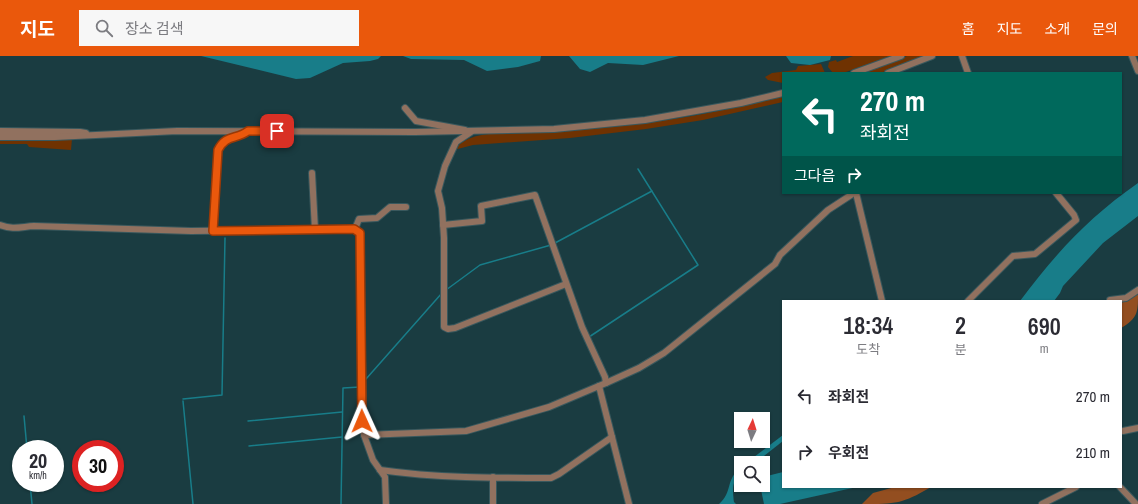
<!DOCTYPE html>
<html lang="ko">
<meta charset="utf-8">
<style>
body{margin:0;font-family:"Archivo Narrow","Noto Sans KR",sans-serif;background:#f7f7f7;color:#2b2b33;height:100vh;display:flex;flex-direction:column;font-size:15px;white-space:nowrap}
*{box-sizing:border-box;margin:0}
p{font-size:13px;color:#7c7c81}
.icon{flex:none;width:22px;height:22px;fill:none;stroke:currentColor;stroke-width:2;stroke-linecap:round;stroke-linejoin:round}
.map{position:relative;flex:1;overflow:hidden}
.sheet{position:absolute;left:782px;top:244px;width:340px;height:188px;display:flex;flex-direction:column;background:#fff;border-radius:0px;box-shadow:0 1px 3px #0004}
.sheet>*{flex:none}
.top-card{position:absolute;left:782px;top:16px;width:340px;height:122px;border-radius:0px;box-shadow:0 1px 3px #0004;background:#00695c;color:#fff;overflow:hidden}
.needle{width:26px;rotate:4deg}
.controls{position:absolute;left:734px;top:356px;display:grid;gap:8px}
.controls a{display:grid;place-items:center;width:36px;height:36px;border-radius:0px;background:#fff;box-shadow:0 1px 3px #0004;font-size:20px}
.speed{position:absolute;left:12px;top:384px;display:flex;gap:8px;font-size:20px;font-weight:700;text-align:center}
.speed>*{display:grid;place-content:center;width:52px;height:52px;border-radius:50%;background:#fff;box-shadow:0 1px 3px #0004;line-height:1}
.speed small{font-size:10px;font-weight:400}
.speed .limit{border:6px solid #d22;background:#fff;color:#111}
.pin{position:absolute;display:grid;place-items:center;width:34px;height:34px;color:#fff;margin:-17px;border-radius:8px;box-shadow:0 2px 6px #0006}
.me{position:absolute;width:44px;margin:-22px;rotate:359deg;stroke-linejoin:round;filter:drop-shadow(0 0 3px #0008)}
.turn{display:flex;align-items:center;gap:14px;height:84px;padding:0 12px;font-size:18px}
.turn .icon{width:52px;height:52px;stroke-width:2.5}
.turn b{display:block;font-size:28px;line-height:34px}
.then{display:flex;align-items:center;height:38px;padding:0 12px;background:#0003;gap:8px;font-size:15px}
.eta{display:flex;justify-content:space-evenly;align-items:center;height:68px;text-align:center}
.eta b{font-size:24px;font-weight:600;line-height:28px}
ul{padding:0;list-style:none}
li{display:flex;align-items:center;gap:12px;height:56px;padding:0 12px}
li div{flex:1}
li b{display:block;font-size:15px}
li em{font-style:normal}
header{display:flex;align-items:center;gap:24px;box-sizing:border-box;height:56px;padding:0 20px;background:#ea580c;color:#fff}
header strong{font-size:19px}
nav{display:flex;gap:22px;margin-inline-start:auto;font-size:14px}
.search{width:280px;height:36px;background:#f7f7f7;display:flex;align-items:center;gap:10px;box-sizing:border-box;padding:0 14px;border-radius:0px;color:#7c7c81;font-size:15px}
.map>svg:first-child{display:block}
.green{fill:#6f3201}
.forest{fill:#934e20}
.water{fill:#187d89}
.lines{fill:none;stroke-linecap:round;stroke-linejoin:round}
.stream{stroke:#187d89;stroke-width:1.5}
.minor-casing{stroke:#39585d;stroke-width:8}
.minor{stroke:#91715f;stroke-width:6}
.route-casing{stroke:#983908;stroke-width:10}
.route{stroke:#ea580c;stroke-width:7}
</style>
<header>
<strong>지도</strong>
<div class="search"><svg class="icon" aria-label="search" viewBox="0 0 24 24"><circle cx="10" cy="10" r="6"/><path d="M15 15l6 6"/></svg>장소 검색</div>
<nav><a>홈</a><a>지도</a><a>소개</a><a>문의</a></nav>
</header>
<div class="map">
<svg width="1138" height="448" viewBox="0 0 1138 448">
<rect width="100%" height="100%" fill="#1a3c41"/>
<g class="green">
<polygon points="853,0 891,0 843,17 833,17 828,11 829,6 836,4 837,6"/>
<polygon points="907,0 926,0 881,17 862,17"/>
<polygon points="821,8 825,17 783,17 783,27 768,24 765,21 772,17 796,14 798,10"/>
<path d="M783,40V46L703,64L646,73L570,82L473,89L454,94C470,74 499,78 522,77C612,74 696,63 783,40Z"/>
<polygon points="72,83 71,94 29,91 27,88 0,88 0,84"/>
</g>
<g class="forest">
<path d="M1138,237C1138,256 1138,262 1121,272V247Z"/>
<path d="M895,431H931C902,448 896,448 862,448L873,437Z"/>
</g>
<g class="water">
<polygon points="201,0 381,0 378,3 370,5 343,7 310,22 296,23"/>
<polygon points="403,0 541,0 540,5 518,11 487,15 464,4 411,3"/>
<polygon points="569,0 679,0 643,9 608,7 590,16 580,13"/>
<polygon points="786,0 831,0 830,4 810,9 791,7"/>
<path d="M1138,127V160L1103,187L1063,230L1060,237L1054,245H1020C1056,197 1088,162 1138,127Z"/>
<polygon points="783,379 783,385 755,407 746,407"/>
<path d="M741,411V418C731,425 733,435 734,446L736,448H719C733,436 725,424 741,411Z"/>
<polygon points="783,416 783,431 857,431 780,448 764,448 760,429 763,429 763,421"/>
</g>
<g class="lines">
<g class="stream">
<polyline points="555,187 652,135"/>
<polyline points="446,234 480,209 551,189"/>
<polyline points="589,281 698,209 638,113"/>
<polyline points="366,323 442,237"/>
<polyline points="183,343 222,339 225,182"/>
<polyline points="183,345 193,448"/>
<polyline points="24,360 27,393"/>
<polyline points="248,365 342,356"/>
<polyline points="249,390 342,381"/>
<polyline points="30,427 32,448"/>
<polyline points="341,448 343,332 360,331"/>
</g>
<defs>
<g id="minor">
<polyline points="962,0 968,17"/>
<polyline points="1132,0 1138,15"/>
<polyline points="854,17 901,0"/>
<polyline points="888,17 932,0"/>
<polyline points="405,52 416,65 465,74"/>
<polyline points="0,75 80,76 86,77"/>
<polyline points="471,76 456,86 445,110 438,135 442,152 444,182 444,271 448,273 455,272 566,228"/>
<polyline points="0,81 55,81 177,75 415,76 554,73 645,64 741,47 783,37"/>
<polyline points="312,117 315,174"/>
<polyline points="856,137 882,245"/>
<path d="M0,169C13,174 20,171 34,170L191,175L355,173L360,177L363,365L364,379L373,404L385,421L386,448"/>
<polyline points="443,169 482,165 481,150 535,139 582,271 605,321 606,327"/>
<polyline points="355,173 359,163 377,162 390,151 406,151"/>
<path d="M213,175L218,94C224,81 233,82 245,77"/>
<polyline points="1110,244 1126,242 1138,234"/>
<polyline points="968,245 1013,200 1035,198 1076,164 1074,159 1056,137"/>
<polyline points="599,330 629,448"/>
<polyline points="1123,375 1138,372"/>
<polyline points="364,379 466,375 549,351 606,327 639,312 664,297 775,208 780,199 828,154 851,139"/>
<path d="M380,414C436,422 494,422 551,422L559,418L612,381"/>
<polyline points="1120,431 1136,448"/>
<polyline points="493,448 493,421"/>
<polyline points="1042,448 1076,431"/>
</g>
</defs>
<use href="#minor" class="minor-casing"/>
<use href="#minor" class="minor"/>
</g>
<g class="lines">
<defs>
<path id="route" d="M277,75H248C236,84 226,78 218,94L213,175L354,173L360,177L362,365"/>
</defs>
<use href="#route" class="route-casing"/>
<use href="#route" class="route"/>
</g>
</svg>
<div class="controls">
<a><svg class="needle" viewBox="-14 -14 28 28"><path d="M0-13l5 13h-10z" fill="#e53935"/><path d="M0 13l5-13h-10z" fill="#7c7c81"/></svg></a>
<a><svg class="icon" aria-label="search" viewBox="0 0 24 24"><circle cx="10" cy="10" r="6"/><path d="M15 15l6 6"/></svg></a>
</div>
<div class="speed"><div>20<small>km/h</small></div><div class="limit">30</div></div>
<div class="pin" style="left:277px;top:75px;background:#d93025"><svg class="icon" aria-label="arrive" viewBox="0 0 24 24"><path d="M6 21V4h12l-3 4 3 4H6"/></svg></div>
<svg class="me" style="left:362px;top:365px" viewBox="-20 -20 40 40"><path d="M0-17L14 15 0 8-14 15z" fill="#ea580c" stroke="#fff" stroke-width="4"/></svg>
<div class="top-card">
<div class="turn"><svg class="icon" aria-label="left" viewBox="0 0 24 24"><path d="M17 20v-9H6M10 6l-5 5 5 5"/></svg><div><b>270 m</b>좌회전</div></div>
<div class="then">그다음<svg class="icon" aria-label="right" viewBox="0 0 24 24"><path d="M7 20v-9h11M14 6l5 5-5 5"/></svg></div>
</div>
<section class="sheet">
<div class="eta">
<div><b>18:34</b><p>도착</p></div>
<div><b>2</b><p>분</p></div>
<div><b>690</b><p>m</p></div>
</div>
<ul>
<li><svg class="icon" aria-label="left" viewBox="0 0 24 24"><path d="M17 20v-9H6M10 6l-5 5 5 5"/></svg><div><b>좌회전</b></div><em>270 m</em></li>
<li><svg class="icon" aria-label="right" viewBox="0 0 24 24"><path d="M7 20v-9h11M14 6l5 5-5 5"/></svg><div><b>우회전</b></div><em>210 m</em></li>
</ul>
</section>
</div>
